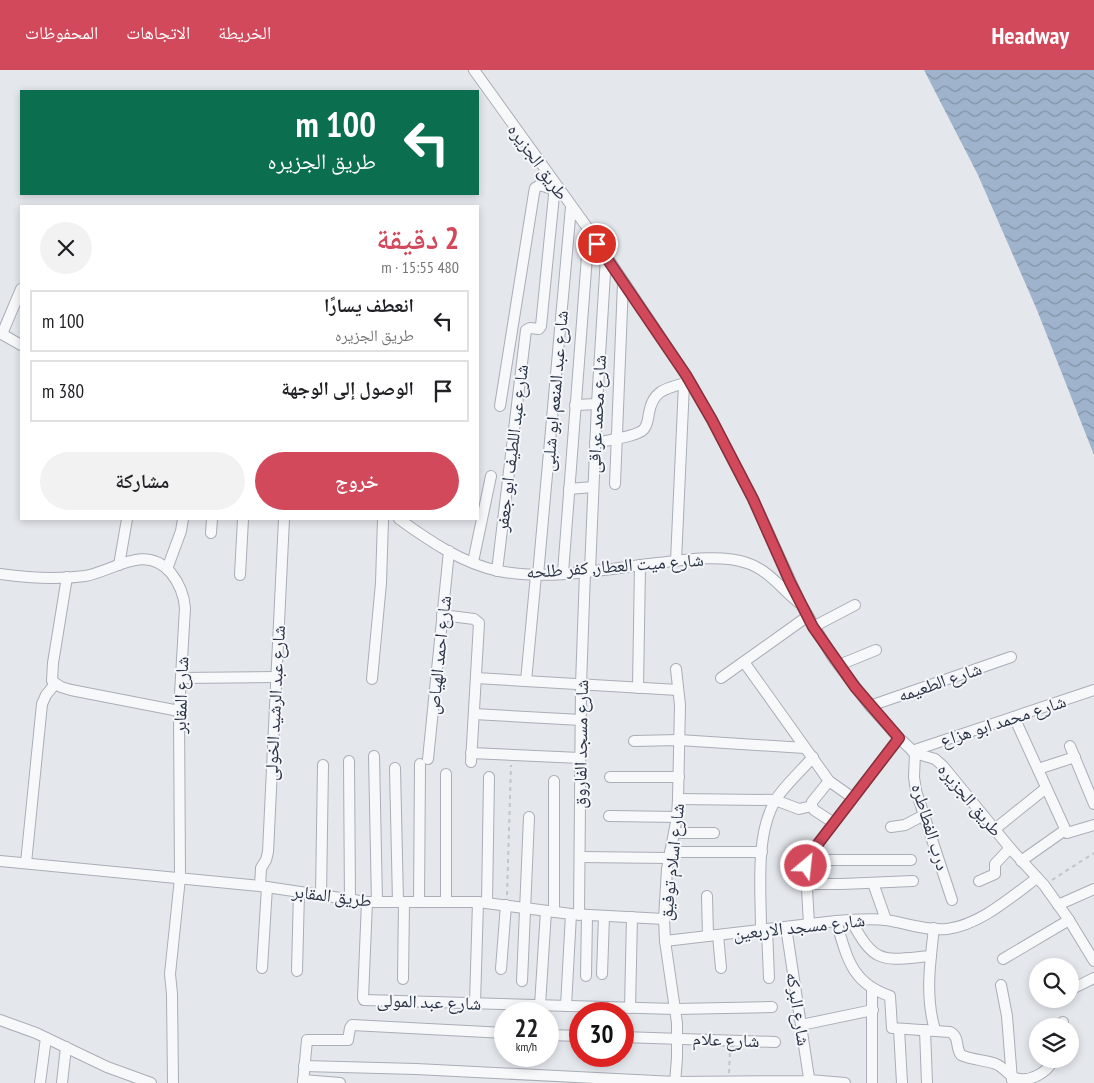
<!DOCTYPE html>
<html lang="ar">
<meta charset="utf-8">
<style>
body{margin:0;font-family:"PT Sans Narrow","Noto Naskh Arabic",sans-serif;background:#f2f2f2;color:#202124;direction:rtl;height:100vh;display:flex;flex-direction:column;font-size:19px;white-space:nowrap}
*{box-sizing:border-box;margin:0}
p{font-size:16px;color:#757577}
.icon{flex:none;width:28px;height:28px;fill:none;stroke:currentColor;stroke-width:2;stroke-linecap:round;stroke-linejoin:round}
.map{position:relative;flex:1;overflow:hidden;direction:ltr}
.sheet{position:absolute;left:20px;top:135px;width:459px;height:315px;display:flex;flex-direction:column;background:#fff;border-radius:0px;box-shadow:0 2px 8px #0003;direction:rtl}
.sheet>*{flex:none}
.hud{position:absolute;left:20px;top:20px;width:459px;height:105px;border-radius:0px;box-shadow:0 2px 8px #0003;direction:rtl;background:#0b6e4f;color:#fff;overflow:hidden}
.tools{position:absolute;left:1029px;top:888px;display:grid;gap:10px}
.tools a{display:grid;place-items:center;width:50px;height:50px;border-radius:50%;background:#fff;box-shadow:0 2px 8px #0003;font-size:25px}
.speed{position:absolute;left:494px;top:932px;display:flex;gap:10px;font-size:25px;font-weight:700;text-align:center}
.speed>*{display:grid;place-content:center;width:65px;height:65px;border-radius:50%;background:#fff;box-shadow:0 2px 8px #0003;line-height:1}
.speed small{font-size:12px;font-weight:400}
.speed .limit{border:8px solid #d22;background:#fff;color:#111}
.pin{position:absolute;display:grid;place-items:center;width:42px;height:42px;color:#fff;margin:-21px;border:2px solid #fff;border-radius:50%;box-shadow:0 1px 5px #0007}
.me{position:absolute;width:55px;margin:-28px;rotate:28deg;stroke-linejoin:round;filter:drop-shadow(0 0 4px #0008)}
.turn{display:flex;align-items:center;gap:18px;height:105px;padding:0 20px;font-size:22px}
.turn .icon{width:65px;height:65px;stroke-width:2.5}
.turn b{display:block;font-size:35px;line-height:42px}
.round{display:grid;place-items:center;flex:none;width:52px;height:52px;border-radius:26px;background:#f2f2f2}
.head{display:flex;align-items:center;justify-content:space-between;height:85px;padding:0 20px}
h1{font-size:30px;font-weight:600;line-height:38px;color:#d1495b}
.button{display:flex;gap:10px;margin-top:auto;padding:10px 20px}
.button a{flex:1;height:58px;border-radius:30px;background:#d1495b;color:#fff;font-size:20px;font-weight:600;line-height:58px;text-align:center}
.button a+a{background:#f2f2f2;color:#202124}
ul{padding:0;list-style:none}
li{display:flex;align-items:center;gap:15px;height:62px;margin:0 10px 8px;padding:0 10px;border:2px solid #e0e0e0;border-radius:0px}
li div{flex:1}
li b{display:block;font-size:19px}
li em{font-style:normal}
header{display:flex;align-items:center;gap:30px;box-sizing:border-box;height:70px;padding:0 25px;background:#d1495b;color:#fff}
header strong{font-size:24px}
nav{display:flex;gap:28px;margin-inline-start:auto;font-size:18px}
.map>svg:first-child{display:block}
.water{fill:url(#water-waves)}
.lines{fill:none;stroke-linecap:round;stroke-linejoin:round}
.street-casing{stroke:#a9aeb7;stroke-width:12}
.path{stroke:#c2c5cb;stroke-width:2;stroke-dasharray:4 4;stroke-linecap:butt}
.street{stroke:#f7f8fa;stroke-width:10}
.route-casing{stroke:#882f3b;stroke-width:12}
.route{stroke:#d1495b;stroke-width:9}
.labels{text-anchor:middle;stroke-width:4;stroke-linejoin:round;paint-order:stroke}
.street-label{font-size:18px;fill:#2b3445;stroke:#f4f6f9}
</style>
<header>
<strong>Headway</strong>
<nav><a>الخريطة</a><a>الاتجاهات</a><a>المحفوظات</a></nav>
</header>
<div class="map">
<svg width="1094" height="1013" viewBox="0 0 1094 1013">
<defs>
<pattern id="water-waves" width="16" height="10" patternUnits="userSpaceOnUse" patternTransform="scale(1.25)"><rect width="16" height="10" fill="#9fb4cc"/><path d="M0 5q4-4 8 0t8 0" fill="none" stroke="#8293a7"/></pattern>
</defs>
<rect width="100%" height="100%" fill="#e4e7ec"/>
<polygon class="water" points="924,0 1094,0 1094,385 1037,240 978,105"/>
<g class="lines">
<defs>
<g id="street">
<polyline points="474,0 589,160 686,305 712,350 753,429 801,534 832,586 870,636 899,668 915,683 935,689 943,696 1010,778 1044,815 1069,850 1094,891"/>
<polyline points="0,263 21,275"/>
<polyline points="0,264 2,264 21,219"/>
<polyline points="575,335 597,334"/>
<polyline points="500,336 534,123 535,118 540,115 555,120"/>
<path d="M595,373C607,370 637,367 644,359C648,354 648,348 649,343C653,319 668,318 689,312"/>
<polyline points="615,414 623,213"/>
<polyline points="569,419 593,417"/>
<path d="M399,449C428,470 463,494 499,501C549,511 606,499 657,493C684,490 721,484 747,493C767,499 782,519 798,532"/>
<polyline points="211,463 212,449"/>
<polyline points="676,491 684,314"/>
<polyline points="473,492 491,406"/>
<polyline points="119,495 127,449"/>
<polyline points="167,499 181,461 183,449"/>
<polyline points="497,501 526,260 530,258 539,259 541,256 555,115"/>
<polyline points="590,501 597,334 606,187"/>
<polyline points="563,503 589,160"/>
<path d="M0,504C28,508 57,510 85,506C114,501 145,473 171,503C179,513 184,525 185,538L179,641L180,808L170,904L172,924L173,1013"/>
<polyline points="240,505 243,449"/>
<polyline points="538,505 571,137"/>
<polyline points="67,507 53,593 52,611 61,617 71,620 179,641"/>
<polyline points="442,545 474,549 479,553 471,692"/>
<polyline points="813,557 855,535"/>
<polyline points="744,592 829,711 853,728"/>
<polyline points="839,595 876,580"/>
<polyline points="181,608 276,607"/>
<polyline points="476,608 678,620"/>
<polyline points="721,608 808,546"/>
<polyline points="372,609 381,513 383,449"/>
<polyline points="526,611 536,505"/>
<polyline points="638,618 640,495"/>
<polyline points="870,636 1011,587"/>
<polyline points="474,644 581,650"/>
<polyline points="1014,647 1067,763 1094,755"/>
<polyline points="634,671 679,670 805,678"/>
<polyline points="1070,676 1094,734"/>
<polyline points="912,681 1094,620"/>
<polyline points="471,683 580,688"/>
<polyline points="915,683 914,707 916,721 952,830"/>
<polyline points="374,686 377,832"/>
<polyline points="428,689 449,481"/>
<polyline points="349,691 350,830"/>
<polyline points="395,698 398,832"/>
<polyline points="1038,699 1075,687"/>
<polyline points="446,704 446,832"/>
<polyline points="610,707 679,707"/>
<polyline points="829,711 812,732 812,736 814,740 834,753"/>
<polyline points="678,729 775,730 799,739 812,736"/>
<polyline points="609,746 677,747"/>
<polyline points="891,757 905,755 924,745"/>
<polyline points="995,759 1046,718"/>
<polyline points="674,763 714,763"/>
<polyline points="670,782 762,782"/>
<polyline points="580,787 669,788"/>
<polyline points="807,790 911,790"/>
<polyline points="0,791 260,816 367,832 478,832 571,844 664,849"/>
<polyline points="1021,791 1065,760"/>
<polyline points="26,793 42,634 46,625 55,614"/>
<polyline points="979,811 995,804 995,794 1010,778"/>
<polyline points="873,813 886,850"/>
<polyline points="806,814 842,814 913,811"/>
<polyline points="260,816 261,798 266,790 268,782 284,449"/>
<polyline points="321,825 323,695"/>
<polyline points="707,826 708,866"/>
<polyline points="367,832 363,928 364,930 675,939 772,937"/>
<polyline points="419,832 420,694"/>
<polyline points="487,833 489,707"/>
<polyline points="1058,835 1094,819"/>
<polyline points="554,842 554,711"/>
<polyline points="579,845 581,615 585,502"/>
<path d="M851,850C875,896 883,890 931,886"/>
<path d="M836,851C847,887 851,913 890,926L892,958L950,962C960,967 955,977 961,985C972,990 985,990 996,994C1003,997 1008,1004 1015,1008C1030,1013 1048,1002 1054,989"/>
<polyline points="809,854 806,801 810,784 899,668"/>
<path d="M934,858C930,893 925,926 935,960"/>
<polyline points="767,859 769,908"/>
<path d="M761,860C761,820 755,766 775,731C782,718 802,700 813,687"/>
<polyline points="718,865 721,898"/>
<path d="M665,871L836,851C853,850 870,848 886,850C906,853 927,861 947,859C980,855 1011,827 1037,808"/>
<polyline points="1003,889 1069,850"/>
<polyline points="262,898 267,817"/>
<polyline points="501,899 506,835"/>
<polyline points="297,901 299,822"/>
<polyline points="602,904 604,846"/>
<polyline points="586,906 587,845"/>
<polyline points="403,909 404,832"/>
<polyline points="522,911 529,747"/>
<polyline points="1001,915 1007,946 1012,1010"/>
<polyline points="872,919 872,1013"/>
<polyline points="1070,920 1094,908"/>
<polyline points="475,933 478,832"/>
<polyline points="540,935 546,841"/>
<polyline points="566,936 571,844"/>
<polyline points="630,938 632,847"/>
<polyline points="0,950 36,963 107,997 151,1013"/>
<polyline points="801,955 873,940"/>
<polyline points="1062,956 1063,952"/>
<polyline points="899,959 902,1013"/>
<polyline points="925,960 927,1013"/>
<polyline points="548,965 580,966"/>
<polyline points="622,967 775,972"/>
<polyline points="304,996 416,999 675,1012 808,1011 809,1008 786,857"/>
<polyline points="303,1010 340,1013"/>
<polyline points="809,1010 845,1013"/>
<polyline points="40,1013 46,968"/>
<polyline points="62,1013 66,977"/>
<polyline points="303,1013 307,970 348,970 350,958 352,955 505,963"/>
<polyline points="675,1013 677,988 677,953 665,871 664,849 667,799 677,747 678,729 680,635 676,599"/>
</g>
</defs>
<use href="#street" class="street-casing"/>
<g class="path">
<polyline points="1052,810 1094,783"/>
<polyline points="507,825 511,695"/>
<polyline points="729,1003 730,980"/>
</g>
<use href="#street" class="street"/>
</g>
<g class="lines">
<defs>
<polyline id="route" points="597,174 686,305 712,350 753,429 790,512 813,557 855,617 899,668 814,779 806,796"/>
</defs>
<use href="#route" class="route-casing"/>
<use href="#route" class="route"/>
</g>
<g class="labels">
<g class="street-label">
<text transform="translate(538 92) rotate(54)" y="6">طريق الجزيره</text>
<text transform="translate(555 321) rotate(-85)" y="6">شارع عبد المنعم ابو شلبى</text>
<text transform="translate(597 344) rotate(-87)" y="6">شارع محمد عراقى</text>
<text transform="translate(512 378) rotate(-83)" y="6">شارع عبد اللطيف ابو جعفر</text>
<text transform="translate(615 496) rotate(-4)" y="6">شارع ميت العطار, كفر طلحه</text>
<text transform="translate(439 585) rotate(-84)" y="6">شارع احمد الهياص</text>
<text transform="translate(940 612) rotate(-19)" y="6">شارع الطعيمه</text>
<text transform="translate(181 625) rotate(-88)" y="6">شارع المقابر</text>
<text transform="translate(275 633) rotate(-87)" y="6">شارع عبد الرشيد الخولى</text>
<text transform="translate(1003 651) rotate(-18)" y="6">شارع محمد ابو هزاع</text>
<text transform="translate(581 674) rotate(-89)" y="6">شارع مسجد الفاروق</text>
<text transform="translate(970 730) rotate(50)" y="6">طريق الجزيره</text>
<text transform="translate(930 757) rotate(73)" y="6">درب الفطاطره</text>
<text transform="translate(672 792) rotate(-84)" y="6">شارع اسلام توفيق</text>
<text transform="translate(332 826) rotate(7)" y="6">طريق المقابر</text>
<text transform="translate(799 857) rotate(-6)" y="6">شارع مسجد الاربعين</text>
<text transform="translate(429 932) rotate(2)" y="6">شارع عبد المولى</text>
<text transform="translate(798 939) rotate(81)" y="6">شارع البركه</text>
<text transform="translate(726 970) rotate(2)" y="6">شارع علام</text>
</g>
</g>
</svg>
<div class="tools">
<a><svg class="icon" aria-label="search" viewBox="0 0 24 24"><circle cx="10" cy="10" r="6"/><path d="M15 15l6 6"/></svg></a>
<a><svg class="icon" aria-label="layers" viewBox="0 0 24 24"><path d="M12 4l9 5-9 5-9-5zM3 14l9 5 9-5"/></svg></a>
</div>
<div class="speed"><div>22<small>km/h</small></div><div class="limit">30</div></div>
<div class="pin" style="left:597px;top:174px;background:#d93025"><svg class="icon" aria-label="arrive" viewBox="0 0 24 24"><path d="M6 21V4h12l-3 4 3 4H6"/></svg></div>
<svg class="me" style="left:806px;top:796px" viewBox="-20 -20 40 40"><circle r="17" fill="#d1495b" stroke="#fff" stroke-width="3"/><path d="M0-11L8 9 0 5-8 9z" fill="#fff"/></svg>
<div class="hud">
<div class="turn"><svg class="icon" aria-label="left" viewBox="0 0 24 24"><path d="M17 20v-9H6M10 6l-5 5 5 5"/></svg><div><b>100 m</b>طريق الجزيره</div></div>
</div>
<section class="sheet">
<div class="head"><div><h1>2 دقيقة</h1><p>480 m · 15:55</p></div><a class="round"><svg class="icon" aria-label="close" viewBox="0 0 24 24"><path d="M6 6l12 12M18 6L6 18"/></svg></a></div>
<ul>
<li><svg class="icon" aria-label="left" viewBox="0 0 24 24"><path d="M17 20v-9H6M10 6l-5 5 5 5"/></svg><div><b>انعطف يسارًا</b><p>طريق الجزيره</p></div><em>100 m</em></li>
<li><svg class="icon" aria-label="arrive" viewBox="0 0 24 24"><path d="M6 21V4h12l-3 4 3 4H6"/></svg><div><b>الوصول إلى الوجهة</b></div><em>380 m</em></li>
</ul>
<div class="button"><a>خروج</a><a>مشاركة</a></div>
</section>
</div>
